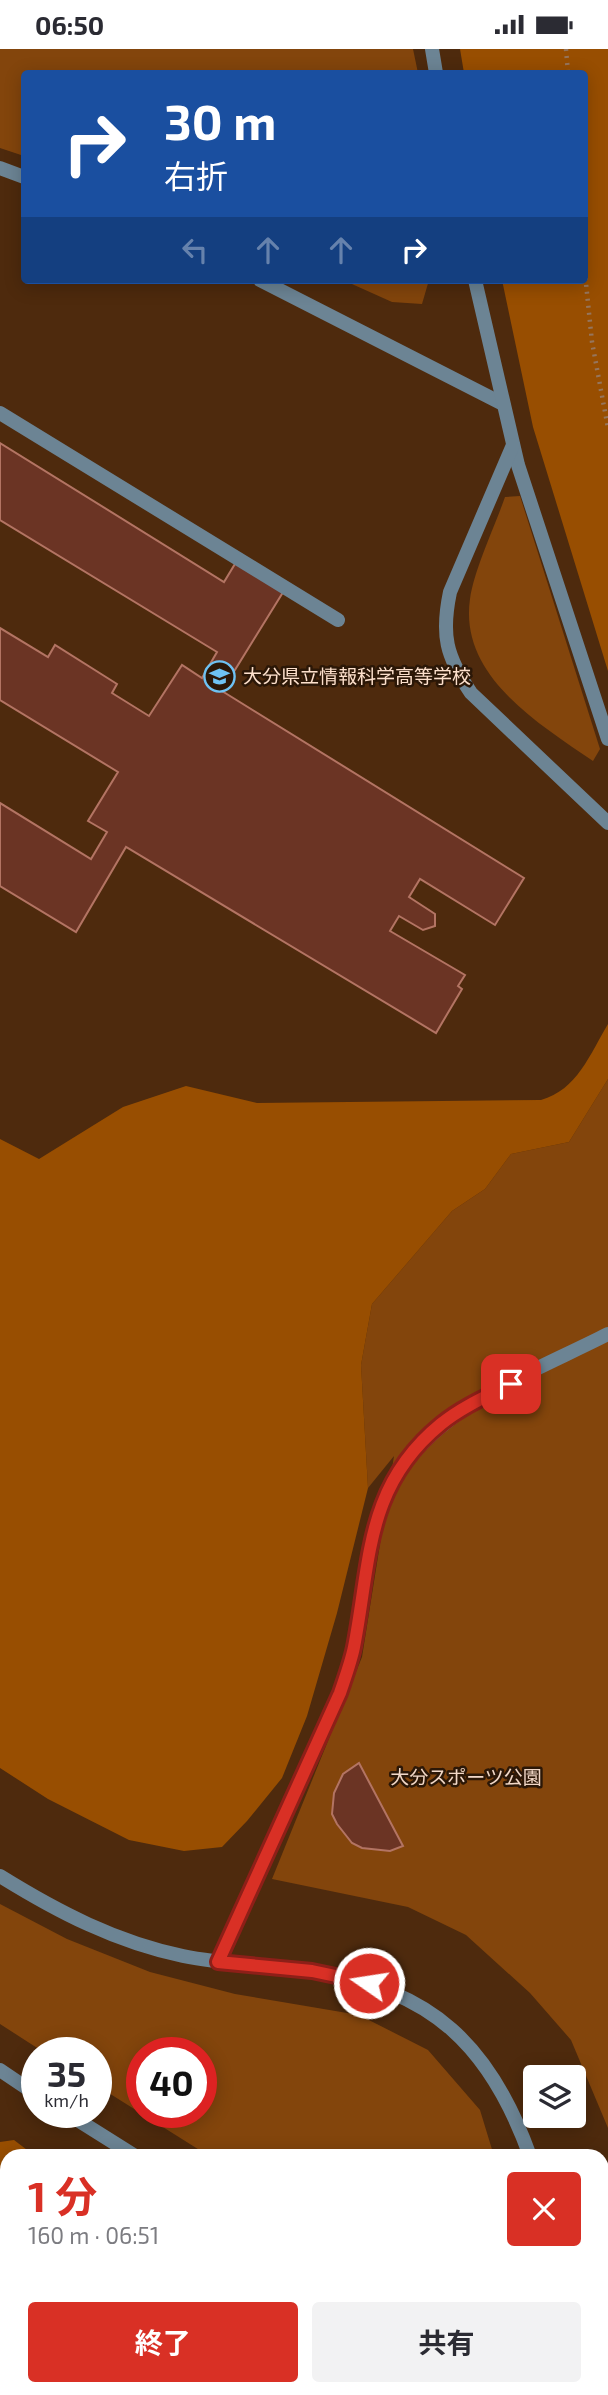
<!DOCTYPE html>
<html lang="ja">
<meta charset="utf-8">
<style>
body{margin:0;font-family:"Exo 2","Noto Sans JP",sans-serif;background:#f2f2f3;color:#2b2b33;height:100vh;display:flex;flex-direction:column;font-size:26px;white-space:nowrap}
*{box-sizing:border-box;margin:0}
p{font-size:23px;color:#7c7c81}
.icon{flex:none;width:38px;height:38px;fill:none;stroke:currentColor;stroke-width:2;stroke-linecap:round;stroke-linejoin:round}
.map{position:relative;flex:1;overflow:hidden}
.details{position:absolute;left:0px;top:2100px;width:609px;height:247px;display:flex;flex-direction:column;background:#fff;border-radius:21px 21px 0 0;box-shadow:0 4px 18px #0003}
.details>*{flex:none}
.hud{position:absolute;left:21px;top:21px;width:567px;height:214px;border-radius:7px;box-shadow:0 4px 18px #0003;background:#1a4fa0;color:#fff;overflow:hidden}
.fabs{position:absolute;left:523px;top:2016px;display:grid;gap:14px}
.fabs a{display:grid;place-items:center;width:63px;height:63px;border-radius:7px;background:#fff;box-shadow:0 4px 18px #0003;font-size:35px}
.speed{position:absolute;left:21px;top:1988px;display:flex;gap:14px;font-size:35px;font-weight:700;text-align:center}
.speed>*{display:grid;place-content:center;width:91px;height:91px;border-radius:50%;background:#fff;box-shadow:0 4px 18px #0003;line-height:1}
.speed small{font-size:18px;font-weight:400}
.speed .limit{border:10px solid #d22;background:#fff;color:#111}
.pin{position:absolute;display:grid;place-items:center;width:60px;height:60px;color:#fff;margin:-30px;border-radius:14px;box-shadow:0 4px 10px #0006}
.me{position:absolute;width:77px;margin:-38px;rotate:283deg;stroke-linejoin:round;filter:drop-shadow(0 0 5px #0008)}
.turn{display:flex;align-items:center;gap:24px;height:147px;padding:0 28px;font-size:32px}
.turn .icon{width:91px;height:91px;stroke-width:2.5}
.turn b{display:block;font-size:49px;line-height:60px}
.lanes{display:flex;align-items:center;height:66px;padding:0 28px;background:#0003;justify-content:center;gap:35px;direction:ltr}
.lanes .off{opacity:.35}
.round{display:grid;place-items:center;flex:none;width:74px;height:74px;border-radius:7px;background:#f2f2f3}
.headline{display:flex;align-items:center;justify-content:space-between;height:119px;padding:0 28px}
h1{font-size:42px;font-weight:700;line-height:52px;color:#d93025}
.primary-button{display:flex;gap:14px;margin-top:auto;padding:14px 28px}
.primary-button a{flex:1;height:80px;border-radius:7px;background:#d93025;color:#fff;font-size:28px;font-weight:700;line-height:80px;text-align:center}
.primary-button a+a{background:#f2f2f3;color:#2b2b33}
.status{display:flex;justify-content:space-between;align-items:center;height:49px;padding:0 35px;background:#fff;direction:ltr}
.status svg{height:19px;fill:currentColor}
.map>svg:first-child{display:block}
.green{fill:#83450c;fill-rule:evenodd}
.forest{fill:#984e01}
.building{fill:#6b3424;stroke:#b37463;stroke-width:2}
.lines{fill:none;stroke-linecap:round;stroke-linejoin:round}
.path{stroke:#96755c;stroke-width:4.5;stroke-dasharray:2 5;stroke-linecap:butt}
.service{stroke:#6c8494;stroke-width:14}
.minor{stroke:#6c8494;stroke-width:14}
.tertiary{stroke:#6c8494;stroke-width:14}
.route-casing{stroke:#8d1f18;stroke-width:18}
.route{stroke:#d93025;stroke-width:12}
.labels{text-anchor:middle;stroke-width:5;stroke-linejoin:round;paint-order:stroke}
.poi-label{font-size:19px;fill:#fde0cc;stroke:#2b1707;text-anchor:start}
.park-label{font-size:19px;fill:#f2d8c7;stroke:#2b1707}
</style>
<div class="status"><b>06:50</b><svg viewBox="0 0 49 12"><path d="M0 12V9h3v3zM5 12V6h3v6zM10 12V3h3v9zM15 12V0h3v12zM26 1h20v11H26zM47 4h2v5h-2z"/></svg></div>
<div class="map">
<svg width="608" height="2346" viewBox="0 0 608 2346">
<rect width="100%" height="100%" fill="#4e2a0d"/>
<g class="green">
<polygon points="0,0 413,0 418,24 24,24 24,107 0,99"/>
<polygon points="343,231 429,231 422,255 392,253"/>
<path d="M520,447L600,700L593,712C538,674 459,627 470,550C474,521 495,477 505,448Z"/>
<polygon points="608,1030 608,2079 571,1991 530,1944 466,1886 408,1858 272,1830 362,1608 394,1407 368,1439 361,1316 372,1255 452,1162 485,1140 511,1105 569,1093"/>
<path d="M0,1855L67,1890L150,1923L235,1945L359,1966L428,2001L480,2061L494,2107H209L96,2036V2004H45L0,1975ZM142,2004H201V2063H142Z"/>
<polygon points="383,2340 503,2340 503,2346 386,2346"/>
</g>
<g class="forest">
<polygon points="460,0 608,0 608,622 533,378 502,231 584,231 584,24 464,24"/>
<path d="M608,975V1030L569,1093L511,1105L485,1140L452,1162L372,1255L361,1316L368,1439L337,1564L307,1667L282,1729L247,1772L222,1798L184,1802L129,1791L48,1750L0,1719V1090L39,1110L123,1058L186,1037L257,1054L541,1051C577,1041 590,1005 608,975Z"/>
<polygon points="14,2091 35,2107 7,2107 7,2340 243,2340 242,2346 0,2346 0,2093"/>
</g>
<g class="building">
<polygon points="0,394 224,533 238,510 285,540 222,642 524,829 495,876 420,830 409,848 435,865 435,877 423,881 399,867 390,882 465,926 458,937 462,940 436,984 126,798 76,883 0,837 0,754 91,810 107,783 88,772 118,723 0,651 0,579 48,608 55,596 117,635 112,644 149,667 182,616 202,629 217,603 0,471"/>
<polygon points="359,1714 403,1797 390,1802 362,1799 352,1794 337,1775 332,1765 334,1744 343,1725"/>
</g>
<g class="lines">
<g class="path">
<polyline points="566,0 568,24"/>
<polyline points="584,215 592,293 608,379"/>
</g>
<g class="service">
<polyline points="432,0 436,24"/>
<polyline points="0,119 24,128"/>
<polyline points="260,231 503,355"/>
<polyline points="475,231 518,416 608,690"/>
<polyline points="0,364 338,571"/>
<path d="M513,396L450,543C441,586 446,607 471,644L608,774"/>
<path d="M218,1913L340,1644C345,1629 351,1613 354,1598C362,1556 363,1513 376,1472C407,1367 520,1330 608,1285"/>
<polyline points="0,2021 37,2046"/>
<polyline points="65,2063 135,2107"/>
<polyline points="335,2340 336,2346"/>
</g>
<polyline class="minor" points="602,2195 608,2195"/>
<g class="tertiary">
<path d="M0,1827C58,1863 116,1893 183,1907C227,1916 271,1916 315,1923C432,1940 491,1998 530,2107"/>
<polyline points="527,2346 528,2340"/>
</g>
</g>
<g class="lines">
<defs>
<path id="route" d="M369,1934L312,1922L218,1913L340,1644C345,1629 351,1613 354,1598C371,1511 365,1437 441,1375C462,1358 487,1347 511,1335"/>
</defs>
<use href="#route" class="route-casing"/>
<use href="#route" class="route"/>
</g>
<defs>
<symbol id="school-ring" viewBox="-11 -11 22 22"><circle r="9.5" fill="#2b1707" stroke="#6ec2f3" stroke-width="1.5"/><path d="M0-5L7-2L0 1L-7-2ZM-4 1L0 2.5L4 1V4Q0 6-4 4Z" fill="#6ec2f3"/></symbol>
</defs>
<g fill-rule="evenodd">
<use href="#school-ring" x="202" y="610" width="35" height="35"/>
</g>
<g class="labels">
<g class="poi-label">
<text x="243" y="634">大分県立情報科学高等学校</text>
</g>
<g class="park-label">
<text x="466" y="1735">大分スポーツ公園</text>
</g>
</g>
</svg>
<div class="fabs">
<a><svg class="icon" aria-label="layers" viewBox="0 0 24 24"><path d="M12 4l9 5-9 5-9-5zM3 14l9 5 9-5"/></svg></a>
</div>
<div class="speed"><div>35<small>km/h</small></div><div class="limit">40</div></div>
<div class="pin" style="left:511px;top:1335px;background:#d93025"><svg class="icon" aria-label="arrive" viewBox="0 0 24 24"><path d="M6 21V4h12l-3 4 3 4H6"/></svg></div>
<svg class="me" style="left:369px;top:1934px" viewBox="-20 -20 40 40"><circle r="17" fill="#d93025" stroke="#fff" stroke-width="3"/><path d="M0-11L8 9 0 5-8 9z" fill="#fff"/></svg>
<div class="hud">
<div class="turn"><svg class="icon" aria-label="right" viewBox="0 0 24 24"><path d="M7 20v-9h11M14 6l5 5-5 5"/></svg><div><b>30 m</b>右折</div></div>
<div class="lanes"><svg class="icon off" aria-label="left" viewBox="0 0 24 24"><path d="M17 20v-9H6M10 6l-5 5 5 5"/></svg><svg class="icon off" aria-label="ahead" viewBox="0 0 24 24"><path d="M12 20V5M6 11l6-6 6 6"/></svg><svg class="icon off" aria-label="ahead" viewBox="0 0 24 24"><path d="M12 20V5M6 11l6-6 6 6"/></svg><svg class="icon" aria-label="right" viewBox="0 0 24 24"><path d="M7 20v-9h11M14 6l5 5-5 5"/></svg></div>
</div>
<section class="details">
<div class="headline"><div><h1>1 分</h1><p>160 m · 06:51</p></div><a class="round" style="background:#d93025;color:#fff"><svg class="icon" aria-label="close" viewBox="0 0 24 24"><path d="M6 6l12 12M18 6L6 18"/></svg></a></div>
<div class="primary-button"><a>終了</a><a>共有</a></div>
</section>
</div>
